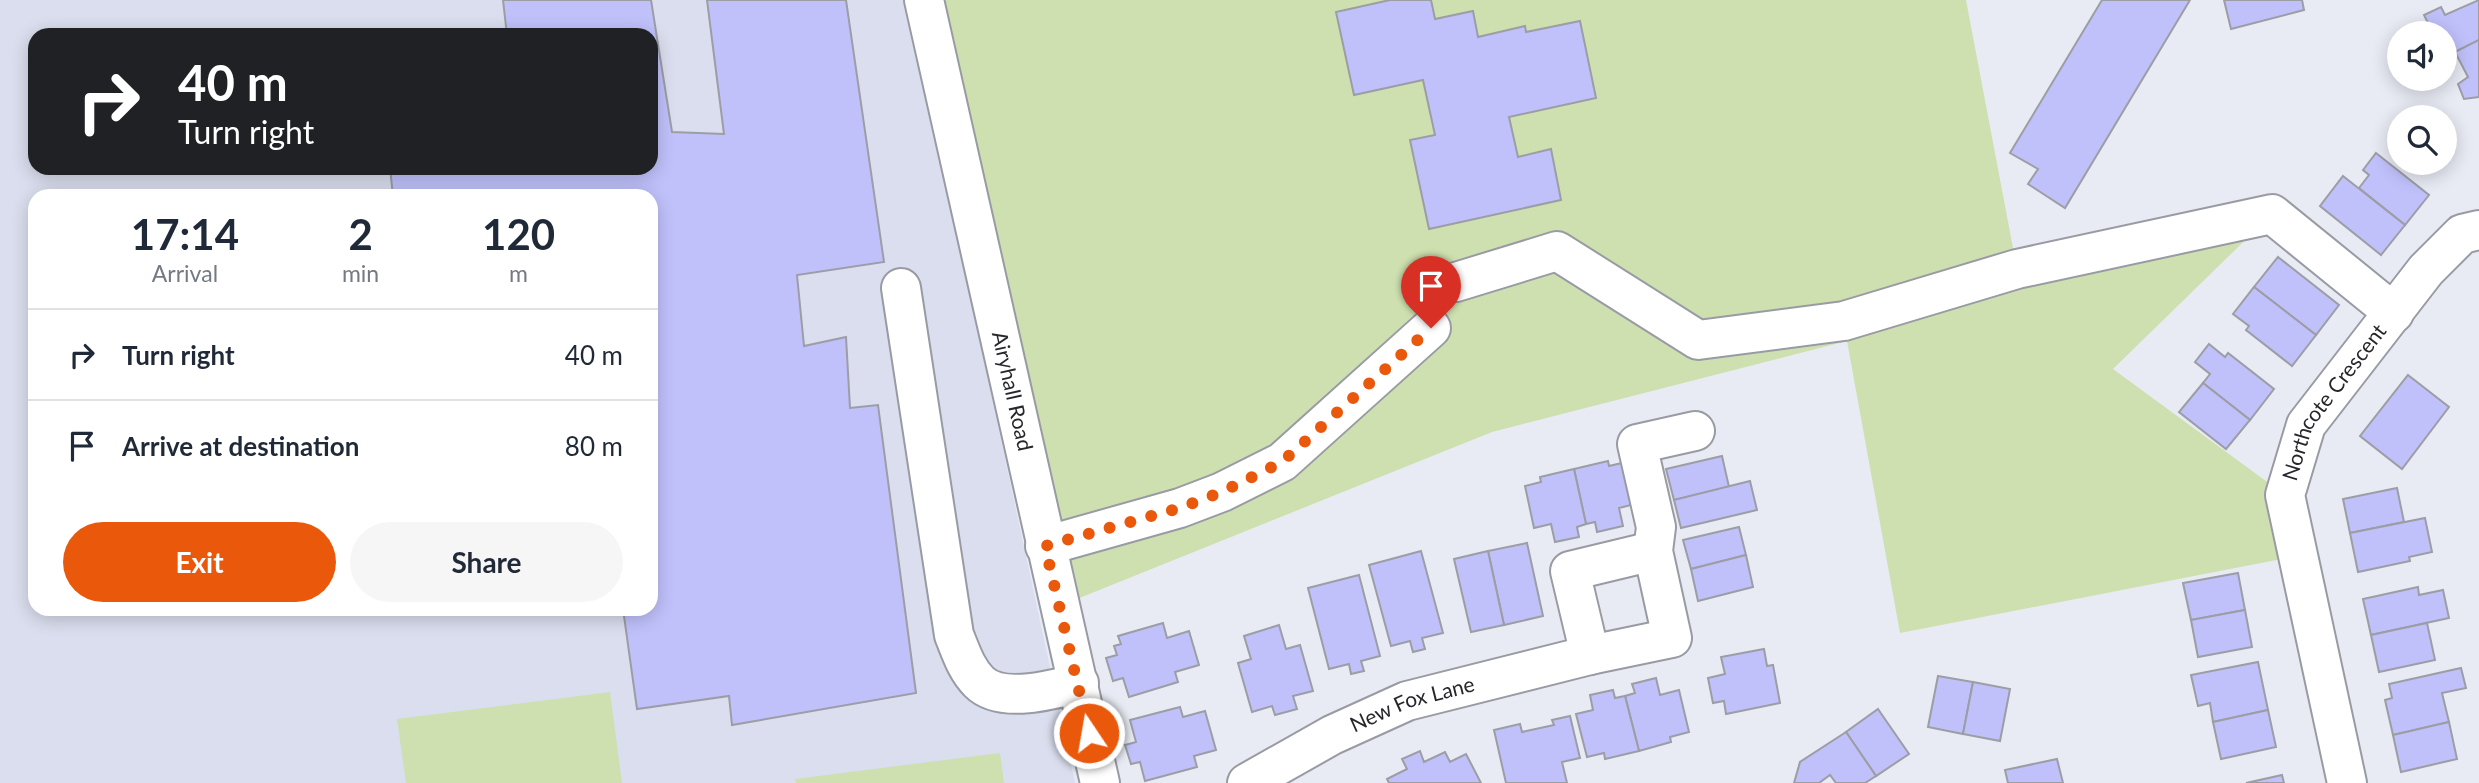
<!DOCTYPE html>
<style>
body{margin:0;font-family:Lato,sans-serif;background:#f6f6f7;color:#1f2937;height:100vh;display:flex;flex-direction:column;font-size:26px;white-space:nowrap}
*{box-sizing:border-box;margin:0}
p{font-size:23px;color:#747a83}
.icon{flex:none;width:38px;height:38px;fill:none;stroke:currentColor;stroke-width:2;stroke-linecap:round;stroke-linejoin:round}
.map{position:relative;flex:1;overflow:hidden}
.side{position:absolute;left:28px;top:189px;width:630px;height:427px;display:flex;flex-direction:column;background:#fff;border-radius:21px;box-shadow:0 4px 18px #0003}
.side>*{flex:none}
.guide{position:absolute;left:28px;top:28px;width:630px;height:147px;border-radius:21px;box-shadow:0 4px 18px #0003;background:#202124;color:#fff;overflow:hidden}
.fabs{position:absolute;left:2387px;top:21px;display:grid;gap:14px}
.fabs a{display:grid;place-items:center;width:70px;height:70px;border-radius:50%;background:#fff;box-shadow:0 4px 18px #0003;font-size:35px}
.pin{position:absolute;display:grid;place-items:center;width:60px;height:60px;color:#fff;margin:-72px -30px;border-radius:50% 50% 50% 0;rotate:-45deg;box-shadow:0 0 7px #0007}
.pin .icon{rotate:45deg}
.me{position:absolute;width:77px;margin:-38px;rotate:348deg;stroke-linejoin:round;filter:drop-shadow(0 0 5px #0008)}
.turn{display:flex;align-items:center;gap:24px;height:147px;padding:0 35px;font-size:32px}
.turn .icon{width:91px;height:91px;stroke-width:2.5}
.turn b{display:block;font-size:49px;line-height:60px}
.eta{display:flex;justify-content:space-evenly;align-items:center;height:119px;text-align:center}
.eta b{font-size:42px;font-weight:700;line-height:49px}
.button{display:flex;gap:14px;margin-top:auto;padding:14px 35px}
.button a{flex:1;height:80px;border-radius:42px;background:#ea580c;color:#fff;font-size:28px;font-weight:700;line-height:80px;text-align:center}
.button a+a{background:#f6f6f7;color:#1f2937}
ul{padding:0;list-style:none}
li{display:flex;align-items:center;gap:21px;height:91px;padding:0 35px;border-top:2px solid #e0e1e3}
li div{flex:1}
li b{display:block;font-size:26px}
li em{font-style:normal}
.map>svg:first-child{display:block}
.built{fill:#dadeee;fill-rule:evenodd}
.green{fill:#cee0af}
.building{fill:#c0c1fb;stroke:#9c9da5;stroke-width:2}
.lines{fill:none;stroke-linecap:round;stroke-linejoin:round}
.minor-casing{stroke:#999ba4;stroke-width:42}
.minor{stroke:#fff;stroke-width:38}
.route{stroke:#ea580c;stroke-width:12;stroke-dasharray:0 21.6}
.labels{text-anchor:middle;stroke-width:6;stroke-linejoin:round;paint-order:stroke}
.street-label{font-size:21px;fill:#26272a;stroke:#e8ebf4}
</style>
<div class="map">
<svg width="2479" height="783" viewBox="0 0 2479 783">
<rect width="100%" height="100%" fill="#e8ebf4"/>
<path class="built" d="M0,0H906L1075,783H0ZM35,35H651V168H35ZM35,196H651V609H35Z"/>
<g class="green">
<polygon points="925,0 1966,0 2017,269 2272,214 2113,369 2285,495 2297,556 1900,633 1847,341 1492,432 1072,601"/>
<polygon points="610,692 622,783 406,783 397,719"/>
<polygon points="1000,753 1004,783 796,783 795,779"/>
</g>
<g class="building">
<polygon points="503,0 651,0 672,132 724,134 707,0 846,0 884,262 797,275 804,346 846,337 850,408 878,405 916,693 732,725 729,696 637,709 623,609 651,609 651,196 393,196 390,168 651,168 651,35 507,35"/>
<polygon points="1390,0 1431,0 1435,19 1473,11 1478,37 1525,26 1526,32 1580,21 1596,98 1509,117 1518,157 1551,149 1561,200 1429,229 1410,140 1435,135 1423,80 1354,95 1336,12"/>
<polygon points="2102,0 2190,0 2065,208 2028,184 2038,169 2010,153"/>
<polygon points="2224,0 2302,0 2304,10 2231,29"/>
<polygon points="2479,0 2479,40 2455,52 2445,33 2433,33 2424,15 2441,7 2445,15"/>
<polygon points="2479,40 2479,97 2464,99 2458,84 2468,77 2455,52"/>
<polygon points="2376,153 2429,195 2405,225 2359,188 2369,175 2363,170"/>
<polygon points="2343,176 2405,225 2381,255 2320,206"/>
<polygon points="2278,257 2339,305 2316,335 2254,287"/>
<polygon points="2254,287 2316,335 2292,366 2246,330 2249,326 2233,314"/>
<polygon points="2209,344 2225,357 2228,353 2274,389 2250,420 2203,383 2210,374 2195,362"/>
<polygon points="2408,375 2449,407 2402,469 2360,436"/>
<polygon points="2203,383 2250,420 2226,449 2179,412"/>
<polygon points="1722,456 1729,487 1674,500 1666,469"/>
<polygon points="1608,461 1609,466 1626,462 1635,504 1619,508 1623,526 1597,532 1595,522 1586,524 1574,469"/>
<polygon points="1574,469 1586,524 1577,527 1579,537 1555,542 1551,524 1534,528 1525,486 1541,482 1540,477"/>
<polygon points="1750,481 1757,510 1681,528 1674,500"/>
<polygon points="2397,488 2404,522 2350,533 2343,499"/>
<polygon points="2425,518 2432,552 2409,557 2410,561 2358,572 2350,533"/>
<polygon points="1739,527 1746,555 1691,569 1683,540"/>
<polygon points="1527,543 1543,616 1504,625 1488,551"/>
<polygon points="1421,551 1443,633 1422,638 1425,649 1413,652 1410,641 1391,646 1369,565"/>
<polygon points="1488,551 1504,625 1471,632 1454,559"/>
<polygon points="1746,555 1753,587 1698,601 1691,569"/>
<polygon points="2238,573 2245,610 2191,620 2183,583"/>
<polygon points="1359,575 1380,656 1361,661 1364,671 1351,674 1349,664 1329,669 1308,588"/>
<polygon points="2418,587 2419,595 2443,590 2449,618 2371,635 2363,599"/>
<polygon points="2245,610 2252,647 2198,657 2191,620"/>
<polygon points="1163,623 1167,638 1189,631 1199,665 1175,672 1178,682 1129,697 1123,678 1113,681 1106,658 1117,655 1114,646 1121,644 1118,636"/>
<polygon points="2427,623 2435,660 2379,672 2371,635"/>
<polygon points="1279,625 1286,649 1300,645 1313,691 1293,696 1297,709 1275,715 1272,706 1252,712 1238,663 1251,659 1244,636"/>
<polygon points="1764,649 1767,666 1773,665 1780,703 1726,714 1724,701 1713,703 1708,678 1725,674 1721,657"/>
<polygon points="2258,662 2268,710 2213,722 2210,703 2198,706 2191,675"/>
<polygon points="2461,668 2466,688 2442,693 2449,722 2393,735 2385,700 2392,698 2389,684"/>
<polygon points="1938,676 1973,682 1963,734 1928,727"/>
<polygon points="1656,678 1660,695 1679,690 1689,732 1670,737 1671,742 1639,751 1625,696 1635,693 1632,684"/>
<polygon points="1973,682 2010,689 2000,741 1963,734"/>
<polygon points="1613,690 1615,698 1625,696 1639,751 1605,759 1604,753 1587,757 1576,714 1593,710 1590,695"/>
<polygon points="1180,707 1183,717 1205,711 1216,750 1194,756 1197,767 1145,781 1140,762 1131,764 1125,745 1136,742 1130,720"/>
<polygon points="1878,709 1909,754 1876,776 1846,732"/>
<polygon points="2268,710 2276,747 2221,759 2213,722"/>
<polygon points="1570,716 1580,758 1562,762 1567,783 1506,783 1494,730 1520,724 1522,732 1554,725 1552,720"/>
<polygon points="2449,722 2457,759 2401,772 2393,735"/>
<polygon points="1846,732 1876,776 1865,783 1836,783 1830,775 1819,783 1794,783 1800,762"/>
<polygon points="1420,751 1424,762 1445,752 1450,762 1466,754 1481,783 1389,783 1387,779 1407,769 1402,759"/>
<polygon points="2057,759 2063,783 2008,783 2005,770"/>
<polygon points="2282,775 2284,783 2246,783"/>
</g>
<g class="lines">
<defs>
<g id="minor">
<path id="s1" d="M924,0L1100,783"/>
<polyline points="1456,282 1557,251 1698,340 1844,321 2017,269 2272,214 2394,313"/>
<path d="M901,288L954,635C961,652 966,669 979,682C1001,704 1053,690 1079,683"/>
<polyline points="1045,546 1180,508 1222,492 1282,462 1431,328"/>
<polyline points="1590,655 1570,571 1653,551"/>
<path id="s2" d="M1247,783L1332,735L1407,701L1590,655L1672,638L1653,551L1656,527L1637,444L1695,431"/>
<path id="s3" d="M2347,783L2285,495L2306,425L2426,270L2462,234L2479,230"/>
</g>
</defs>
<use href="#minor" class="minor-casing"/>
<use href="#minor" class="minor"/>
</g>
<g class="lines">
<polyline class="route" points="1089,733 1045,546 1180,508 1222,492 1282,462 1431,328"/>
</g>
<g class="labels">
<g class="street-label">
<text dy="7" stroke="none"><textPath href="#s1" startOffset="401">Airyhall Road</textPath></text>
<text dy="7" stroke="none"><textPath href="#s3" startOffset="401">Northcote Crescent</textPath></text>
<text dy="7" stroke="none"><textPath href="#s2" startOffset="184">New Fox Lane</textPath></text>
</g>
</g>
</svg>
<div class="fabs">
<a><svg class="icon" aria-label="sound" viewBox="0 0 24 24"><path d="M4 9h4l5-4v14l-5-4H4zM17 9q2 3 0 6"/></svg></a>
<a><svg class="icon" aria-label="search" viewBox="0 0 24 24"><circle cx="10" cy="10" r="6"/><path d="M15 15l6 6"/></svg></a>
</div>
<div class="pin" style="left:1431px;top:328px;background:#d93025"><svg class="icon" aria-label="arrive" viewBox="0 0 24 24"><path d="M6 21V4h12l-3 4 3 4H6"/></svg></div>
<svg class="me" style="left:1089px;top:733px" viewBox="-20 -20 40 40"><circle r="17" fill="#ea580c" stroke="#fff" stroke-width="3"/><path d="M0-11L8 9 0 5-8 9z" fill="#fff"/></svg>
<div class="guide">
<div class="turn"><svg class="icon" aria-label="right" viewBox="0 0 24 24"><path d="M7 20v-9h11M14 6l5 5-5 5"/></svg><div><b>40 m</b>Turn right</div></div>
</div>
<section class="side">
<div class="eta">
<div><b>17:14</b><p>Arrival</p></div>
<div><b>2</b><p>min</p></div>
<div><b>120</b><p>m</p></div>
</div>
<ul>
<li><svg class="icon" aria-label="right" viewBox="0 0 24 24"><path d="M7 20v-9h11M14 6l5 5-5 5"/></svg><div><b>Turn right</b></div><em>40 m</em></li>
<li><svg class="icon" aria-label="arrive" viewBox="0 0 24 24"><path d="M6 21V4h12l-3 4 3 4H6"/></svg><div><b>Arrive at destination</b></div><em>80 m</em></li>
</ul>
<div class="button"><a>Exit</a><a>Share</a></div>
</section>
</div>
